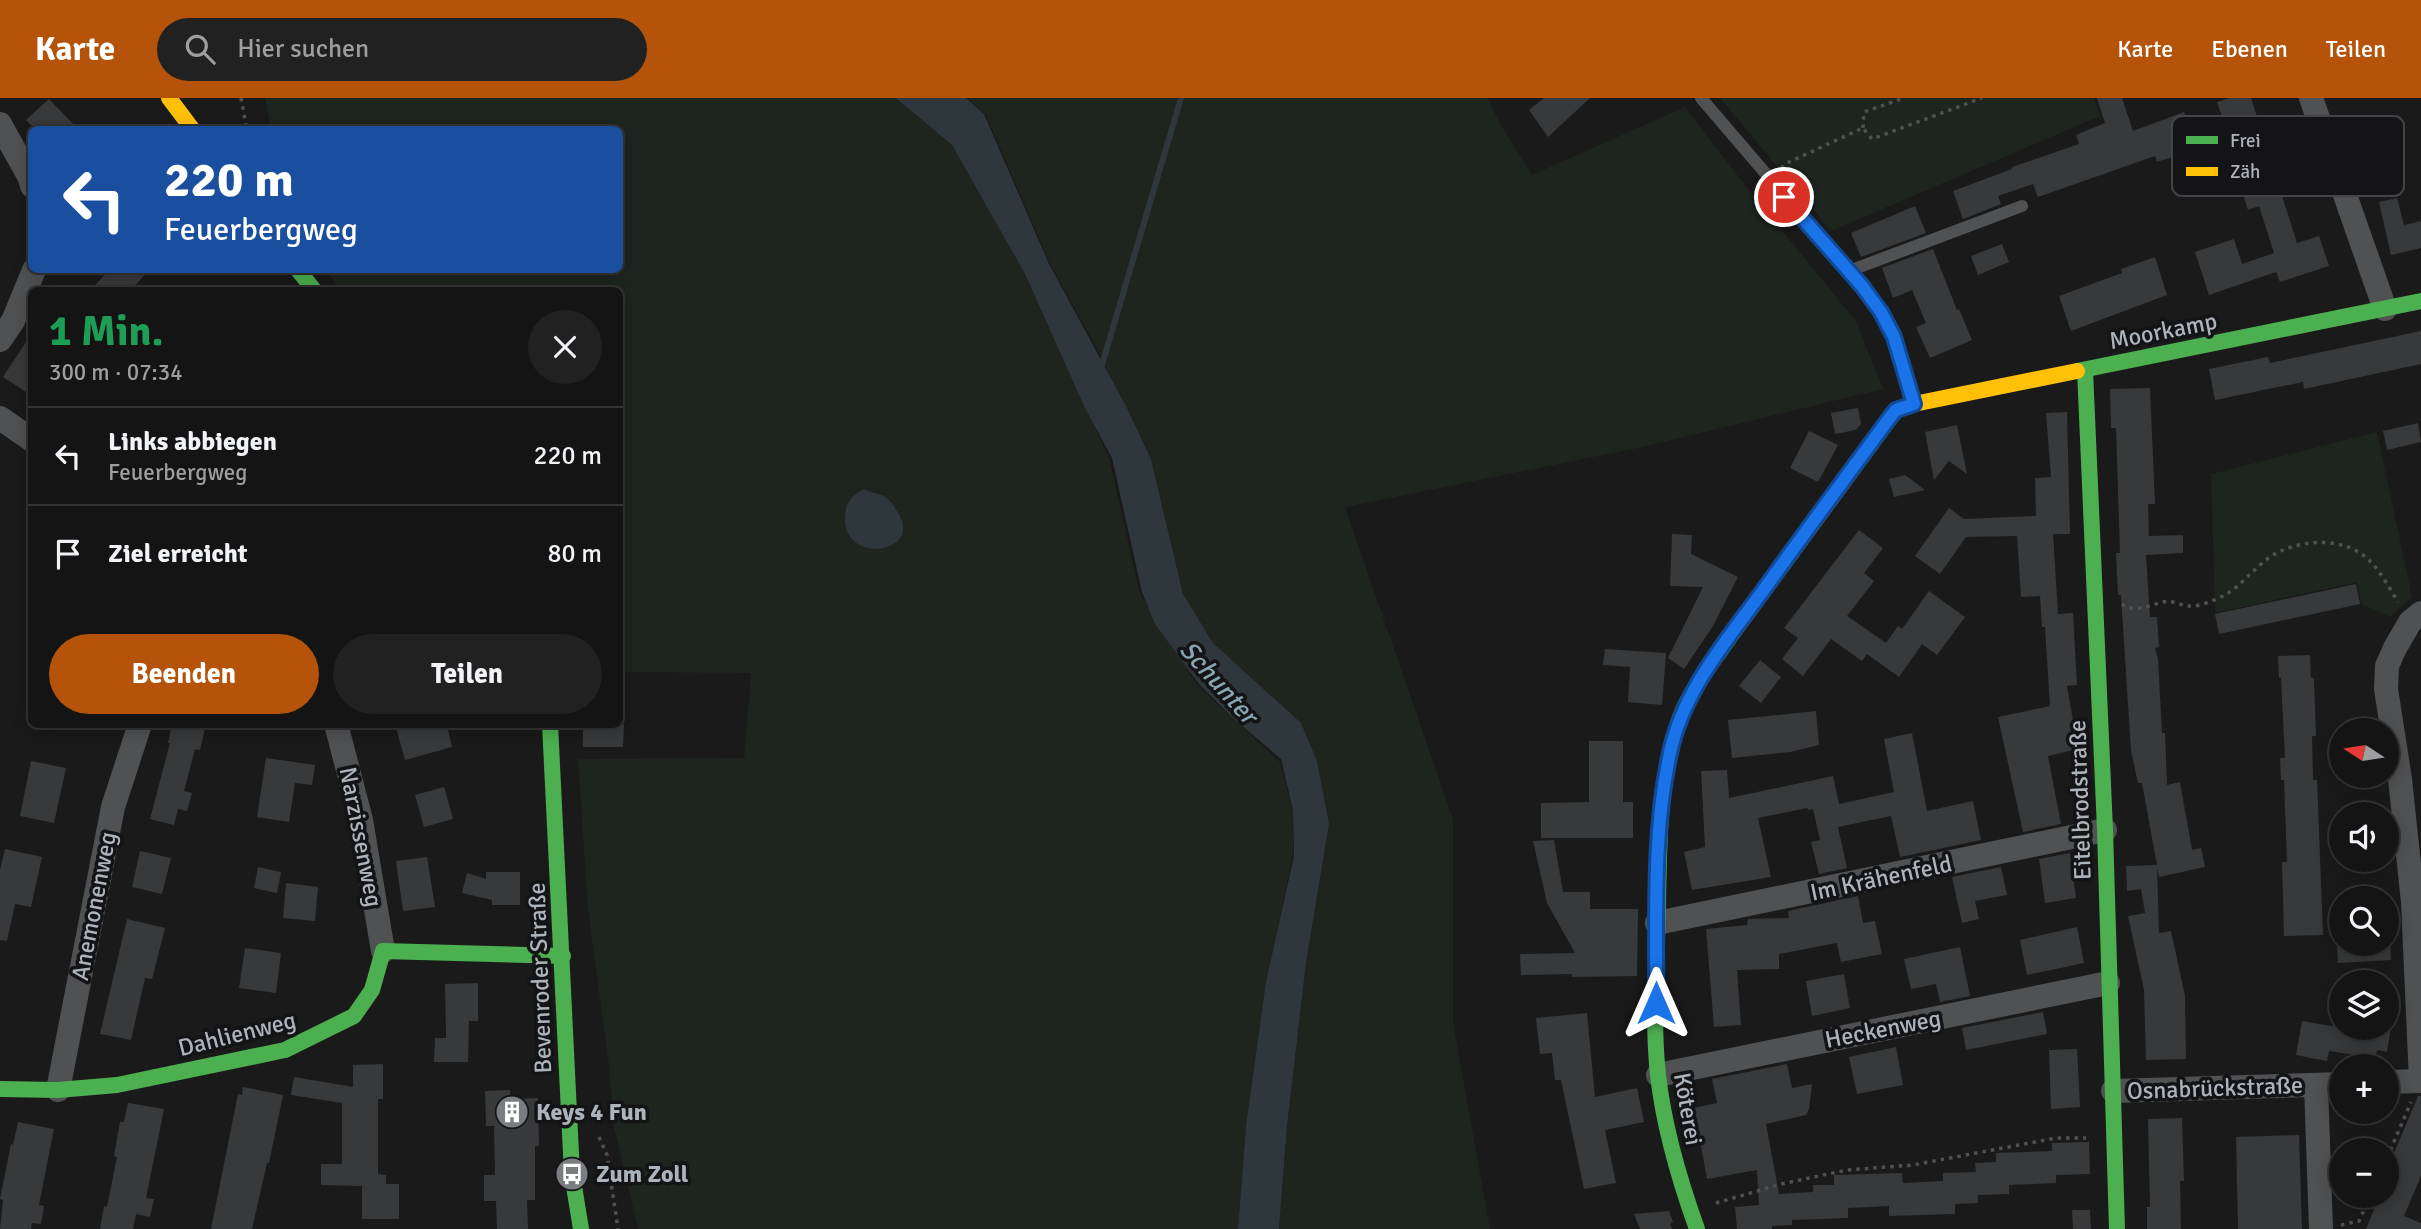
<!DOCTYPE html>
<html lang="de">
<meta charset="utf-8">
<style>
body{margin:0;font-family:Signika,sans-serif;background:#212122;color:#f1f3f6;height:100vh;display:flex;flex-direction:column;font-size:26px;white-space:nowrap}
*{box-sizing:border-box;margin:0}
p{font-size:23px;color:#9d9ea0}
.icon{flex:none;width:38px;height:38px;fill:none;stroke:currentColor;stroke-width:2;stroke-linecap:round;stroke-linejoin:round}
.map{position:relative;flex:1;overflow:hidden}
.panel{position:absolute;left:28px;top:189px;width:595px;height:441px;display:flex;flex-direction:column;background:#141414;border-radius:10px;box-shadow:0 4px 18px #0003,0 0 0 2px #333334}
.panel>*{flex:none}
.hud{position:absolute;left:28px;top:28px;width:595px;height:147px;border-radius:10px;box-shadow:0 4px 18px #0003,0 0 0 2px #333334;background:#1a4fa0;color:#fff;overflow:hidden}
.needle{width:46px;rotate:282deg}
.tools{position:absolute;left:2329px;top:620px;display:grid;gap:14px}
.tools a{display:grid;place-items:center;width:70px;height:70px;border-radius:50%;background:#141414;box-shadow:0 4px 18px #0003,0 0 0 2px #333334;font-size:35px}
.pin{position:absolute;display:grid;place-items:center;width:60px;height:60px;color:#fff;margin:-30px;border:4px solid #fff;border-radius:50%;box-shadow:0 2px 7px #0007}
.me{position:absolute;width:77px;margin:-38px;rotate:0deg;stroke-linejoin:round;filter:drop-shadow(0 0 5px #0008)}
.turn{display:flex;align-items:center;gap:24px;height:147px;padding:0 21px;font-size:32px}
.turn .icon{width:91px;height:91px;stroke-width:2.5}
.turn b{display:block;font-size:49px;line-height:60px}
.round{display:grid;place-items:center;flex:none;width:74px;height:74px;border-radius:37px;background:#212122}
.headline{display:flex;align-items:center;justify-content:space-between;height:119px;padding:0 21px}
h1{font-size:42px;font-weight:700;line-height:52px;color:#1e9e55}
.primary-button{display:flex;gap:14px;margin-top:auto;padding:14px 21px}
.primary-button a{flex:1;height:80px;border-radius:42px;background:#b45309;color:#fff;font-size:28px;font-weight:700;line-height:80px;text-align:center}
.primary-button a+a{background:#212122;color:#f1f3f6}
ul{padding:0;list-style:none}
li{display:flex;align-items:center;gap:21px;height:98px;padding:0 21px;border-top:2px solid #333334}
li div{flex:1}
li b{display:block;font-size:26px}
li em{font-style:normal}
header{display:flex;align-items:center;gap:42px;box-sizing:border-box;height:98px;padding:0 35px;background:#b45309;color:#fff}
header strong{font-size:33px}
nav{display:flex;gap:38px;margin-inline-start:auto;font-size:24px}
.search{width:490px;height:63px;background:#212122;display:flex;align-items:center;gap:18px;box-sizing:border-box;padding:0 24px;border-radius:38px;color:#9d9ea0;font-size:26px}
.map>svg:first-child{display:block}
.green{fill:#1e241e}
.water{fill:#2e373b}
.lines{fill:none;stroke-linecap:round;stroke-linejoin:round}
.stream{stroke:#2e373b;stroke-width:6}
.building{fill:#38393a}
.path{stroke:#505154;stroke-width:3.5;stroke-dasharray:3.5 5;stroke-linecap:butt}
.lane{stroke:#4f5153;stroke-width:12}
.street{stroke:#4f5153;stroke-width:24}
.fast{stroke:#4caf50;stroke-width:16}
.slow{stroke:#ffc107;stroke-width:16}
.route-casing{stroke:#114b97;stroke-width:18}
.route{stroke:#1a73e8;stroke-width:12}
.labels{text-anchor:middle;stroke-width:7;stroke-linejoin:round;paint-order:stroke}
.street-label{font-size:24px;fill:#adb3ba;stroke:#141416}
.poi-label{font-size:24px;font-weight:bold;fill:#adb3ba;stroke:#141416;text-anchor:start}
.water-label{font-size:26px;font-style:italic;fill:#87a5b1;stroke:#141416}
.key{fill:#141416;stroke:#424447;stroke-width:2}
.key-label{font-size:19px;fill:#adb3ba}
</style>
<header>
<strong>Karte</strong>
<div class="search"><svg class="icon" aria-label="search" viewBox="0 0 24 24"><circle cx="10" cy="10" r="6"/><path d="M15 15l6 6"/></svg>Hier suchen</div>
<nav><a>Karte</a><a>Ebenen</a><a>Teilen</a></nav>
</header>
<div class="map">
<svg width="2421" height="1131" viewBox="0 0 2421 1131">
<rect width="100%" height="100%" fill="#1a1a1a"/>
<g class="green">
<polygon points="265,0 896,0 952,46 1025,176 1109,360 1140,496 1198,588 1280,664 1293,713 1293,757 1267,884 1246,1028 1238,1131 638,1131 614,1029 609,968 588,812 578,661 744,660 751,575 620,574 620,192 341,192 325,172 620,172 620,32 271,31"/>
<polygon points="967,0 1488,0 1499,24 1532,77 1685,9 1745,87 1856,223 1883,291 1638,350 1345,409 1453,721 1453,924 1490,1131 1279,1131 1287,1028 1306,865 1329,726 1229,562 1213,545 1183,496 1151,361 1093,243 1051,168 986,17"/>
<polygon points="1720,0 2094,0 2100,18 1831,133"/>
<polygon points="2377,334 2412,499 2390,519 2361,506 2357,484 2215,515 2211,376"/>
</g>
<g class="water">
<polygon points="896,0 966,0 984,16 1049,166 1125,306 1151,361 1183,496 1213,545 1301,625 1317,663 1329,726 1306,865 1287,1028 1279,1131 1238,1131 1246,1028 1266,884 1294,758 1293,712 1281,661 1235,622 1199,586 1155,526 1142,494 1112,360 1085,310 1025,176 952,47"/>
<path d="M864,391C870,395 878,395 884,398C890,402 895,409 898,415C924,454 845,468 845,421C845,405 850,399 864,391Z"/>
</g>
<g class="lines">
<polyline class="stream" points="1101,270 1181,0"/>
</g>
<g class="building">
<polygon points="1544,0 1590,0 1548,39 1529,12"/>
<polygon points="2097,0 2122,0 2133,33 2184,14 2191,33 2223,21 2217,4 2229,0 2251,0 2297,145 2319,138 2329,168 2280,184 2276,174 2209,197 2195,154 2234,141 2242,166 2274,155 2259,108 2248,112 2227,48 2197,59 2195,51 2157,64 2155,58 2038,99 2033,86 1998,98 2001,106 1963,121 1953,93 2012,71 2012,69 2079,46 2076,37 2105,25"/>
<polygon points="49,1 79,32 36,32 26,22"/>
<polygon points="2397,100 2404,127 2421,123 2421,150 2391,157 2379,104"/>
<polygon points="1915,108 1926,135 1861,159 1851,135"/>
<polygon points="2002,146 2009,164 1978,177 1971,158"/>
<polygon points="1933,151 1957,212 1959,211 1972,242 1930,260 1916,229 1926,225 1912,192 1893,200 1882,170"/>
<polygon points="2155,159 2167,197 2071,233 2059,198 2122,175 2121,171"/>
<polygon points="109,172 149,172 131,192 91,192"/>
<polygon points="2421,233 2421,266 2304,291 2303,284 2215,302 2209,271 2268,259 2270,265"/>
<polygon points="32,235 32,298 3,279"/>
<polygon points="2150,290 2155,406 2148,406 2149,438 2183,437 2183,455 2146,457 2150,519 2157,519 2159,549 2155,550 2158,561 2162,635 2165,635 2167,687 2180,684 2192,752 2201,750 2205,769 2159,779 2157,770 2159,835 2171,833 2185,898 2186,961 2146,962 2144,892 2128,818 2145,815 2141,791 2127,793 2126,768 2157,767 2142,685 2138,685 2131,653 2121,497 2118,497 2116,455 2120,455 2116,330 2111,330 2110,291"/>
<polygon points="1858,310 1861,326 1856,332 1835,336 1831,315"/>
<polygon points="2067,314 2070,436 2053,436 2058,516 2073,515 2077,587 2067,588 2078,651 2048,658 2061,726 2023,734 1998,619 2050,608 2045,529 2042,529 2040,498 2021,499 2017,438 1966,439 1940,476 1915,458 1949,410 1964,421 2036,418 2035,380 2051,379 2046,315"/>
<polygon points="2418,325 2421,344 2387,352 2383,333"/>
<polygon points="1957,327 1967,376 1949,363 1934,382 1925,334"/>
<polygon points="1809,333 1838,347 1818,384 1790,370"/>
<polygon points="1905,377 1925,392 1894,399 1889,381"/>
<polygon points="1859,432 1883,450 1864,475 1874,483 1847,518 1886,545 1898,528 1902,531 1929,493 1965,519 1937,557 1922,546 1899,579 1867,556 1862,563 1831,541 1803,578 1782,561 1798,540 1784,530"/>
<polygon points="1672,436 1692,437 1691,456 1738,479 1713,528 1684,571 1668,560 1703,489 1670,488"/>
<polygon points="2356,486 2360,506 2219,536 2215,516"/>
<polygon points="1605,551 1666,555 1662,607 1628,604 1630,569 1603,567"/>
<polygon points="2310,557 2311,580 2314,580 2316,638 2312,638 2313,682 2317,682 2323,837 2284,838 2282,764 2287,764 2284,682 2281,682 2280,660 2285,660 2281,580 2279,580 2278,558"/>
<polygon points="1760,562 1781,579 1761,605 1739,588"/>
<polygon points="1816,613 1819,647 1790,654 1732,660 1728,622"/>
<polygon points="172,626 206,626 200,652 195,651 184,693 192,695 187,713 178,711 174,727 150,721 170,645 168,645"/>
<polygon points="395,626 430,626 431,632 447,627 452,649 405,662"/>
<polygon points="583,626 624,626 623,649 583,649"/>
<polygon points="1912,635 1927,713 1973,703 1981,742 1900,759 1891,718 1838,729 1847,770 1819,776 1811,744 1820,742 1813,711 1808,712 1807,710 1758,720 1771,779 1692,792 1684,754 1705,749 1701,673 1727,672 1729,700 1833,678 1839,706 1894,694 1884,641"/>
<polygon points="1589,643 1623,643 1623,704 1633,704 1633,740 1541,740 1541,705 1589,704"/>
<polygon points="266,660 315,667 312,687 295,685 289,724 257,719"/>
<polygon points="31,663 66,670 54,725 20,718"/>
<polygon points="444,689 453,721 424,729 415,697"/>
<polygon points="1554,742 1563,794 1590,794 1590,811 1638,811 1637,878 1572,879 1572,876 1521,877 1520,856 1575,855 1547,805 1533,743"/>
<polygon points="5,751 42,759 31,809 15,806 7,843 0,842 0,772"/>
<polygon points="140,753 171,760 162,796 132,789"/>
<polygon points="2070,755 2076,800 2045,805 2039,761"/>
<polygon points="427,759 435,809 403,813 396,763"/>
<polygon points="258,769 281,774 277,795 254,790"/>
<polygon points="2001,769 2007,797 1975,803 1979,821 1962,825 1952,779"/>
<polygon points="486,774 520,774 520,807 492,807 492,802 462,795 467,775 486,781"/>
<polygon points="286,785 318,789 315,823 283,820"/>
<polygon points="1858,798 1863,825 1875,823 1882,856 1841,864 1837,845 1779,856 1779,871 1737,872 1741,927 1714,929 1706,831 1747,827 1748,821 1789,820 1788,813"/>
<polygon points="127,821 165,830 152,881 145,880 131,942 100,936"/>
<polygon points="2077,829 2084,865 2027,877 2020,842"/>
<polygon points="2337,845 2390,845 2391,862 2338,865"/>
<polygon points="1960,849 1970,898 1940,904 1936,886 1911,891 1904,861"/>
<polygon points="245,850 281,855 276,895 239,890"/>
<polygon points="1844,876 1850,910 1812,918 1806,883"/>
<polygon points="478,885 478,923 469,923 468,964 434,964 435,940 446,940 445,886"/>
<polygon points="2043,914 2047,936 1966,952 1962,930"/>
<polygon points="1587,915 1595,999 1637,990 1644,1024 1605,1032 1616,1085 1584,1091 1561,982 1555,982 1552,955 1540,956 1536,920"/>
<polygon points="2302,923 2337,929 2391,929 2387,954 2377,952 2375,960 2329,953 2327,963 2296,957"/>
<polygon points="1896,949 1903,987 1857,996 1849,959"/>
<polygon points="2077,951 2080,1009 2051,1011 2049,952"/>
<polygon points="383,966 383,1001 378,1001 378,1076 386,1077 386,1086 399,1086 399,1121 362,1121 362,1088 321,1087 321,1066 342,1066 342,1005 291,997 294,979 353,989 353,967"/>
<polygon points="1787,966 1792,990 1812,986 1809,1011 1806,1017 1766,1026 1779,1096 1813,1094 1813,1087 1834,1087 1834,1077 1902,1075 1903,1085 1943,1083 1943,1075 1976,1074 1975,1065 1996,1064 1996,1055 2052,1053 2052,1045 2089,1044 2090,1076 2056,1077 2056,1085 2009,1087 2009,1096 1978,1097 1978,1105 1955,1106 1955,1116 1889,1118 1889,1108 1848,1110 1848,1120 1792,1122 1792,1127 1772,1128 1772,1131 1737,1131 1735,1109 1759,1107 1757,1072 1707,1081 1694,1010 1717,1005 1712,981"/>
<polygon points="243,989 283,997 269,1065 267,1065 252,1131 211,1131 238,996 242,997"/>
<polygon points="510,992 510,1001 538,1000 539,1048 535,1048 535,1102 527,1102 528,1131 497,1131 496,1103 484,1103 484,1077 495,1077 494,1028 486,1028 485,993"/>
<polygon points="2418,998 2421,998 2421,1078 2404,1118 2421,1125 2421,1131 2366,1131 2380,1097 2387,1097 2387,1072"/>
<polygon points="128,1005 164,1011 146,1100 154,1101 150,1119 136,1116 133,1131 100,1131 104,1108 107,1109 117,1059 114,1058 120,1024 124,1024"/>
<polygon points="2182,1020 2184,1083 2180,1083 2181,1131 2147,1131 2147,1109 2150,1109 2148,1021"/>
<polygon points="18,1024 54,1031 39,1107 44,1108 41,1126 32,1125 31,1131 0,1131 3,1102 0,1101 11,1046 13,1047"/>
<polygon points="2299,1037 2302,1131 2238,1131 2236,1039"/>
<polygon points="2072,1112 2090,1112 2091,1131 2073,1131"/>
<polygon points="1669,1113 1673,1124 1670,1126 1672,1131 1640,1131 1634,1116"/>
</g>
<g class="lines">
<g class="path">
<polyline points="241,0 247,32"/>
<polyline points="1863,30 1864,14 1904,0"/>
<polyline points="1781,70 1787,65 1863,30 1872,41 1982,0"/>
<path d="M2122,506C2134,516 2149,507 2163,504C2172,502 2180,507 2189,508C2199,509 2215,502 2225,497C2242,487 2254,470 2270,459C2296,442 2337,438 2363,457C2378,468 2388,488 2398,504"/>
<polyline points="599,1039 607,1057 618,1131"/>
<polyline points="2387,1060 2411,1004"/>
<polyline points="1716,1105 1781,1086 1847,1072 1913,1067 2056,1040 2086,1040"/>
<polyline points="2341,1127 2359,1123 2371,1097"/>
</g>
<g class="lane">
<path d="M1701,0L1862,188C1891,227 1901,259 1914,305"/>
<polyline points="1849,173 2022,108"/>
</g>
<g class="street">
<polyline points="2311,0 2385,211"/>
<polyline points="0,26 30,80 32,88"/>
<polyline points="0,242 13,223 34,172"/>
<polyline points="0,320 32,342"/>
<polyline points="336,626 361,722 383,853"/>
<polyline points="1657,825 2105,732"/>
<polyline points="1658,977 2108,885"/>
<polyline points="2421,983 2413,804 2400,681 2386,591 2387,568 2395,550 2410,524 2421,515"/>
<polyline points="2387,984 2421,983"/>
<polyline points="2316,987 2321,1131"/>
<polyline points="58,992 113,709 140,626"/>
<polyline points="2113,993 2342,986"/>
</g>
<g class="fast">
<polyline points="298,172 314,192"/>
<polyline points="2085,272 2105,732 2117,1131"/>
<polyline points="2077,273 2421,203"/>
<polyline points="550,626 572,1076 581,1131"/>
<polyline points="0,991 58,992 117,987 285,952 354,918 372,892 383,853 563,858"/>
<path d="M1697,1131C1679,1081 1664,1030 1658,977C1652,921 1657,863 1658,806C1659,746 1659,680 1679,622C1690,591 1714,563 1732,536"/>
</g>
<g class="slow">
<polyline points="169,0 193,32"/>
<polyline points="1732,536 1896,312 1914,306 2077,273"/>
</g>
</g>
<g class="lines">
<defs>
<path id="route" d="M1656,905C1657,823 1652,736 1670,655C1683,592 1728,541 1765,490C1806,433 1849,375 1891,318L1896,312L1914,306L1894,239L1881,214L1862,188L1784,99"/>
</defs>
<use href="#route" class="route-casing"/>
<use href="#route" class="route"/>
</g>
<defs>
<symbol id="building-disc" viewBox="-11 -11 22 22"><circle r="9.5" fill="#7a7d82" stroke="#141416"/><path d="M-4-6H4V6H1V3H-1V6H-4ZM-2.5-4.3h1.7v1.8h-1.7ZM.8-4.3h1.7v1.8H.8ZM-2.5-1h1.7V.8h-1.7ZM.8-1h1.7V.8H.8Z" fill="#fff"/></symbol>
<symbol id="bus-disc" viewBox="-11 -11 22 22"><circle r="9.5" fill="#7a7d82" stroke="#141416"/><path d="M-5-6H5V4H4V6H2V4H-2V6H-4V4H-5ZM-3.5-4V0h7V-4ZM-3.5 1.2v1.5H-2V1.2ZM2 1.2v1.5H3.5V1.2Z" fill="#fff"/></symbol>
</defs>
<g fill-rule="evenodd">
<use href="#building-disc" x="493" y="995" width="38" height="38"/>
<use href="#bus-disc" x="553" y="1057" width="38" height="38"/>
</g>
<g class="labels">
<g class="street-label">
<text transform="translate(2163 233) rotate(-11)" y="8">Moorkamp</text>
<text transform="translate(2080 702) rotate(-92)" y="8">Eitelbrodstraße</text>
<text transform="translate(361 739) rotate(79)" y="8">Narzissenweg</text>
<text transform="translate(1881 780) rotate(-12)" y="8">Im Krähenfeld</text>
<text transform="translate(94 808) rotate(-79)" y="8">Anemonenweg</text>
<text transform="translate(540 880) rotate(-92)" y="8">Bevenroder Straße</text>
<text transform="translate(1883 931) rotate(-11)" y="8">Heckenweg</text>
<text transform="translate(237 936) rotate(-14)" y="8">Dahlienweg</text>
<text transform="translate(2215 990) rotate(-2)" y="8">Osnabrückstraße</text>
<text transform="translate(1688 1011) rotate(80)" y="8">Köterei</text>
</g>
<g class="poi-label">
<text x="536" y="1022">Keys 4 Fun</text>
<text x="596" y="1084">Zum Zoll</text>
</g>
<g class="water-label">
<text transform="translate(1219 584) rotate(48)" y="9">Schunter</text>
</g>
</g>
<rect x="2172" y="18" width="232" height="80" rx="10" class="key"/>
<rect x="2186" y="38" width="32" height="8" fill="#4caf50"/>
<rect x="2186" y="69" width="32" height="9" fill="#ffc107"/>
<g class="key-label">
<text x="2230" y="49">Frei</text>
<text x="2230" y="80">Zäh</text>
</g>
</svg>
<div class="tools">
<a><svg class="needle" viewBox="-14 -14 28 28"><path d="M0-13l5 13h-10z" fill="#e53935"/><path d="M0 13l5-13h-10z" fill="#9d9ea0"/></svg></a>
<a><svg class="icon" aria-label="sound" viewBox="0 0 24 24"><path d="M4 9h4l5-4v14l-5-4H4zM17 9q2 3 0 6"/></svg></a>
<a><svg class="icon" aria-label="search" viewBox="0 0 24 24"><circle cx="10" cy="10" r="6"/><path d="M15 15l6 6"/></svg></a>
<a><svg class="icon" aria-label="layers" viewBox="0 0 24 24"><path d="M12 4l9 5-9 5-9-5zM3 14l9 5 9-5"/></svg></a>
<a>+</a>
<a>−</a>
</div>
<div class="pin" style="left:1784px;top:99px;background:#d93025"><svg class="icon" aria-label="arrive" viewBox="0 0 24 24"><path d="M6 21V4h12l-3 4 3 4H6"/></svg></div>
<svg class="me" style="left:1656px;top:905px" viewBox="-20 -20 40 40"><path d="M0-17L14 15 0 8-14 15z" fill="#1a73e8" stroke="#fff" stroke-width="4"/></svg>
<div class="hud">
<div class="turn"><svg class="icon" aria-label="left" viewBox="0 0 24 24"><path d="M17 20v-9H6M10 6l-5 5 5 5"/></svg><div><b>220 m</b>Feuerbergweg</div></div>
</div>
<section class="panel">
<div class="headline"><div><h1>1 Min.</h1><p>300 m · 07:34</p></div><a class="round"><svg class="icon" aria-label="close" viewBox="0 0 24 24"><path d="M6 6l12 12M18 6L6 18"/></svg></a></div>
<ul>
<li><svg class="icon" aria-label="left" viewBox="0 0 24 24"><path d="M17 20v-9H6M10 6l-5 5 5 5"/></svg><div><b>Links abbiegen</b><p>Feuerbergweg</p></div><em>220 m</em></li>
<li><svg class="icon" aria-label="arrive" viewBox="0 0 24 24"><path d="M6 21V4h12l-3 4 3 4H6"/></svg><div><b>Ziel erreicht</b></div><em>80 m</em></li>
</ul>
<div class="primary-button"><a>Beenden</a><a>Teilen</a></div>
</section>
</div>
